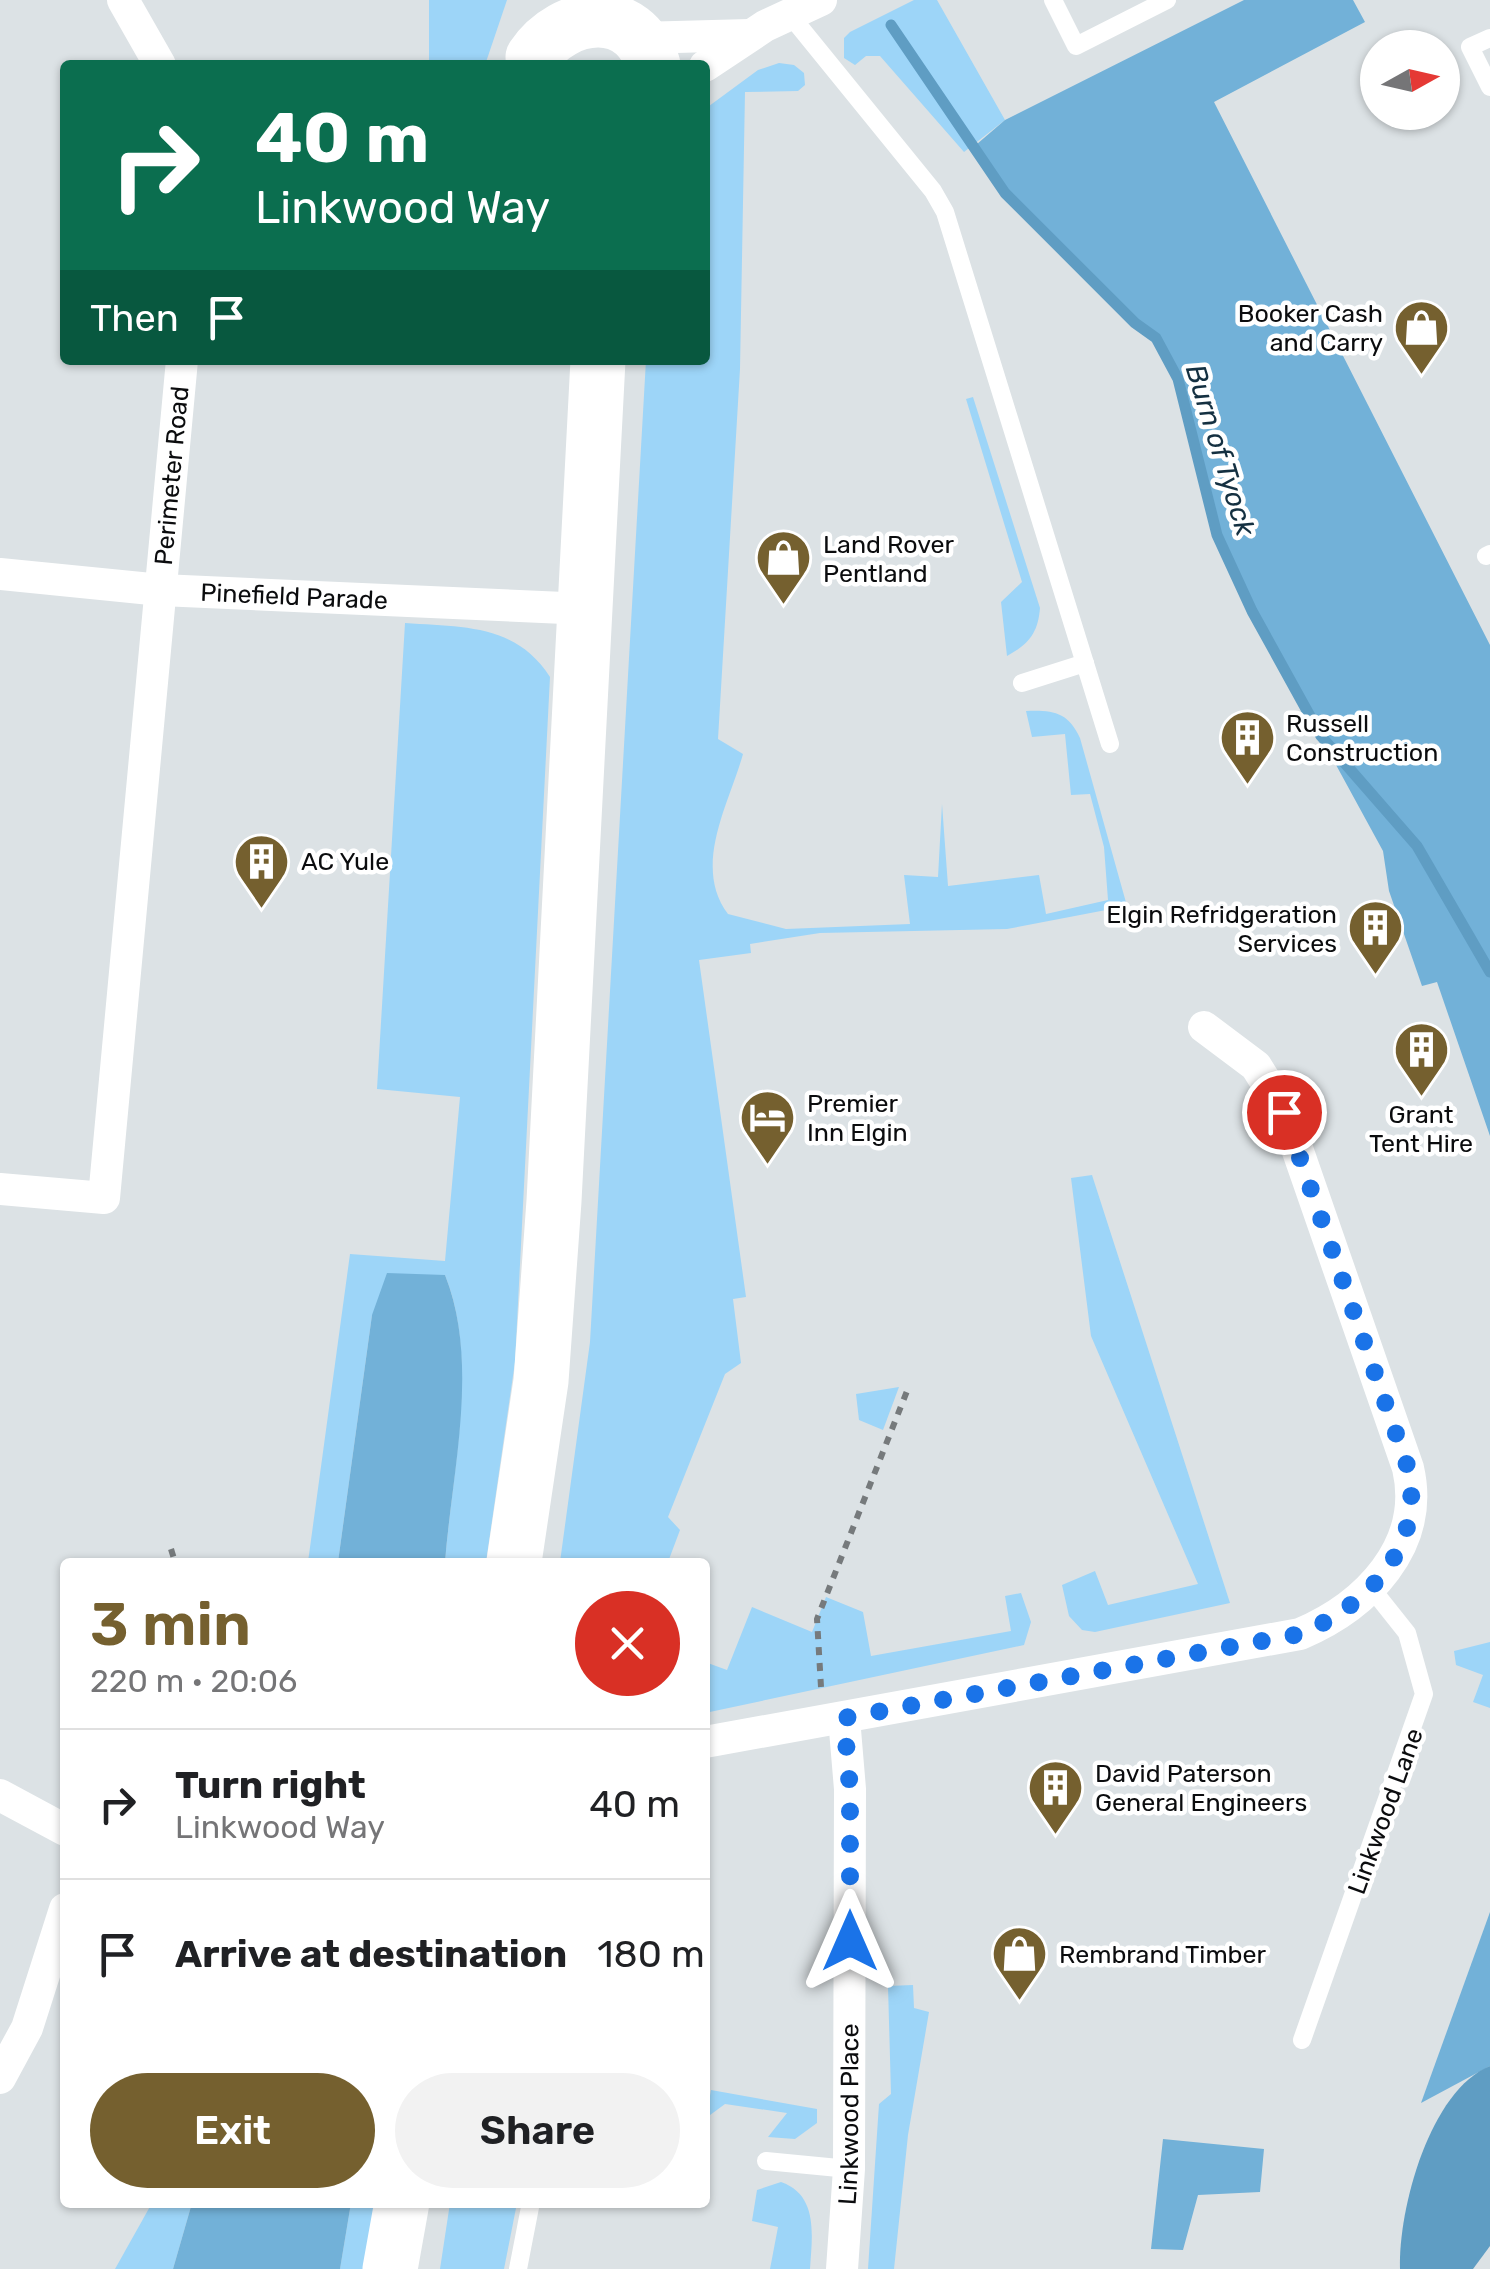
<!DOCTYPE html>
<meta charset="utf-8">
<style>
body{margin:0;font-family:Rubik,sans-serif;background:#f2f2f2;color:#202124;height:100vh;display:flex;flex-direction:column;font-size:38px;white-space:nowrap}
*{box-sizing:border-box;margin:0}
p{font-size:32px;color:#757577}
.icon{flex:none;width:55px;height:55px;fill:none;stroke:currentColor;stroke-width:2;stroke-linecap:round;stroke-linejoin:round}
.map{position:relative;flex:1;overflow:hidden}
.details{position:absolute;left:60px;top:1558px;width:650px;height:650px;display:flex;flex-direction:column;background:#fff;border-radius:10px;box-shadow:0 2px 8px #0004}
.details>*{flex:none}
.hud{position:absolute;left:60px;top:60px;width:650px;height:305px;border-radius:10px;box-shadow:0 2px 8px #0004;background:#0b6e4f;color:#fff;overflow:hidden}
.needle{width:65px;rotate:82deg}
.controls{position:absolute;left:1360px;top:30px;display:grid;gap:20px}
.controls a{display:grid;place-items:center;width:100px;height:100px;border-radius:50%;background:#fff;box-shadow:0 2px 8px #0004;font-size:50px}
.pin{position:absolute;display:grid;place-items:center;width:85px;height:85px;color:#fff;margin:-42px;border:5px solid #fff;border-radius:50%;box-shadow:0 2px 10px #0007}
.me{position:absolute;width:110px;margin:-55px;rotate:0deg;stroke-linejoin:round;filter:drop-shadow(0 0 8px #0008)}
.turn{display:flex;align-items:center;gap:35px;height:210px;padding:0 30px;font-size:45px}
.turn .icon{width:130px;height:130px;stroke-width:2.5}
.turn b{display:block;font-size:70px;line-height:85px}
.then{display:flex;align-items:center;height:95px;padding:0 30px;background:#0003;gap:20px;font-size:38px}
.round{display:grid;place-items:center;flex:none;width:105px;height:105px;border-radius:52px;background:#f2f2f2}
.overview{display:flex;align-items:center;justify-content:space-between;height:170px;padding:0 30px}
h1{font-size:60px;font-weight:600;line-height:75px;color:#75602f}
.primary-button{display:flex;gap:20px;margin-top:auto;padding:20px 30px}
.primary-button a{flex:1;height:115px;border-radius:60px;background:#75602f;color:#fff;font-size:40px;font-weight:600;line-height:115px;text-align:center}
.primary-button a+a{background:#f2f2f2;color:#202124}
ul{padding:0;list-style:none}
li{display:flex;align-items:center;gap:30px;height:150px;padding:0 30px;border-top:2px solid #e0e0e0}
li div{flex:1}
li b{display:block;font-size:38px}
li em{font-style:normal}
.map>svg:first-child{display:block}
.green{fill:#9dd5f8}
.forest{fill:#72b1d8}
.water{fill:#5f9dc3}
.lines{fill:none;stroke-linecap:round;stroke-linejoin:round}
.stream{stroke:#5f9dc3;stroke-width:11}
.path{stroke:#767a7c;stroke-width:6;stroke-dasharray:8 8;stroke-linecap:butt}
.lane{stroke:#fff;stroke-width:18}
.street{stroke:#fff;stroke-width:32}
.highway{stroke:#fff;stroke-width:55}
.route{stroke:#1a73e8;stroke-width:18;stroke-dasharray:0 32.4}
.labels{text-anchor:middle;stroke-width:9;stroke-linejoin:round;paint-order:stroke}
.poi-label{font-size:25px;fill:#0b0c0e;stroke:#fff;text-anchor:start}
.street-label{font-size:25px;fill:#0b0c0e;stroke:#fff}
.water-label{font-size:28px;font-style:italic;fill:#143041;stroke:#fff}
</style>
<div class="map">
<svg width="1490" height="2269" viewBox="0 0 1490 2269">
<rect width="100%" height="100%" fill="#dce2e5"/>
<g class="green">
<polygon points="429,0 507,0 485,65 429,65"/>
<polygon points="914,0 937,0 1005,120 964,152 880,56 866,56 855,65 844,58 844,38 850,32"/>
<path d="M779,63L794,65L804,73L805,85L798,91L745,92L740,369L718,739L743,754C729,804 692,866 728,914L786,929L910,924L904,875L938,877L942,804L948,886L1039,875L1046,914L1108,900L1104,847L1090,794L1071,795L1065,734L1032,737L1026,711C1053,710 1068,712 1080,738L1127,906L1007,929L820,933L750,944L751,953L699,960L746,1297L733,1299L741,1363L725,1374L668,1517L680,1530L668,1562H560L590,1342L646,360H705V109L758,70Z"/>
<path d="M973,397L1040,608C1038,633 1029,644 1007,656L1001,602L1022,582L966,399Z"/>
<path d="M405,623C463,627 516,624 550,677L515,1362L486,1562H445C452,1474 479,1358 445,1275L372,1315L338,1562H308L350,1254L445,1261L460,1097L377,1089Z"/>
<polygon points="1092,1175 1230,1603 1095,1632 1082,1630 1069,1616 1062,1585 1095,1571 1108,1605 1198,1584 1091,1336 1071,1178"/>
<polygon points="899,1387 883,1430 859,1420 856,1394"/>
<polygon points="1021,1593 1031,1622 1024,1645 705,1713 705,1662 727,1670 752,1607 812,1632 826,1597 863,1612 871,1656 1011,1631 1005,1596"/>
<polygon points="1490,1642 1490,1708 1473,1702 1483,1675 1456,1665 1454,1651"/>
<polygon points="913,1985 914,2008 929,2012 908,2135 894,2269 868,2269 879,2104 891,2094 888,1986"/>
<polygon points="711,2090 817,2109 817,2123 795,2139 768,2137 787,2113 725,2104 706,2118"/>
<path d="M781,2182C819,2195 812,2237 810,2269H770L778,2227L752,2221L757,2190Z"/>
<polygon points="152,2203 192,2203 173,2269 115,2269"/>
<polygon points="351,2203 376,2203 364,2269 340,2269"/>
<polygon points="450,2203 517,2203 504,2269 440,2269"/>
</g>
<g class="forest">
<polygon points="1244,0 1353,0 1365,22 1214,102 1490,645 1490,1136 1437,982 1422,986 1389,891 1383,851 1252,611 1217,535 1178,379 1156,338 1135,323 1005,193 977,144 1005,120"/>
<path d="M387,1273L445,1275C480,1363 452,1471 445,1562H338L372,1315Z"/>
<polygon points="1490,1912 1490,2066 1421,2103"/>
<polygon points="1163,2139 1264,2149 1260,2192 1198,2195 1183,2250 1151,2249"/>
<polygon points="192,2203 351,2203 340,2269 173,2269"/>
</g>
<path class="water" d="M1490,2066V2246L1473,2269H1400C1398,2209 1430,2090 1490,2066Z"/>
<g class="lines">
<polyline class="stream" points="891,25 1005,193 1135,323 1156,338 1178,379 1217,535 1252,611 1321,736 1417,846 1490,972"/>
<g class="path">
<polyline points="171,1549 175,1562"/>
<polyline points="821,1687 817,1619 909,1386"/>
</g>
<g class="lane">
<polyline points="1053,0 1076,46 1167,0"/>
<polyline points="790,15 933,191 945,212 1110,744"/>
<polyline points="1490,38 1470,47 1490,87"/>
<polyline points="1486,556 1490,554"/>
<polyline points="1022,683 1085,663"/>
<polyline points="1302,2040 1424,1694 1407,1633 1372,1589"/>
<polyline points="766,2161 849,2169"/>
<polyline points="518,2269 531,2202"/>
</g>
<g class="street">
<polyline points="123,0 160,65"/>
<polyline points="638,38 750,35"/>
<polyline points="705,66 765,26 821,0"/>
<path id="s1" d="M0,574L161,590L587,609"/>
<path id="s2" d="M0,1189L104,1198L182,360"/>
<path d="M705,1742L1300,1634C1366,1606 1426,1546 1408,1468L1284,1111L1256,1066L1204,1027"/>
<polyline points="0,1795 65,1830"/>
<polyline points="0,2078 27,2028 65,1909"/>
<path id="s3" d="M842,2269L849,2169L850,1789L844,1718"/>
</g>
<g class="highway">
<path d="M533,57C564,11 635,2 653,65"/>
<polyline points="514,1562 541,1381 554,1201 598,360"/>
<polyline points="390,2269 402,2202"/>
</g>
</g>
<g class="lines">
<path class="route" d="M850,1941V1789L844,1718L1300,1634C1367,1606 1426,1546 1408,1468L1284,1112"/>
</g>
<defs>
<symbol id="shop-pin" viewBox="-11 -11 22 30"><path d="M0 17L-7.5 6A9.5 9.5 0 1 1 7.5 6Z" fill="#75602f" stroke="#fff"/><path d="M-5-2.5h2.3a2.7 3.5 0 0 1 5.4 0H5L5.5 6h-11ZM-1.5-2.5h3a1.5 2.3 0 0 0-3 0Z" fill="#fff"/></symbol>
<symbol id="building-pin" viewBox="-11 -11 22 30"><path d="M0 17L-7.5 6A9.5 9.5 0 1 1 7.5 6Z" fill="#75602f" stroke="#fff"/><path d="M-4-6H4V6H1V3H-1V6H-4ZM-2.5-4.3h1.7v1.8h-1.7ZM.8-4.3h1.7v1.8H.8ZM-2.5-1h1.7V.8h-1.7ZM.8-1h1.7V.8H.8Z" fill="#fff"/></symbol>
<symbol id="hotel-pin" viewBox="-11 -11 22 30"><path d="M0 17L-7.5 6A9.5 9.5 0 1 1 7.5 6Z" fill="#75602f" stroke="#fff"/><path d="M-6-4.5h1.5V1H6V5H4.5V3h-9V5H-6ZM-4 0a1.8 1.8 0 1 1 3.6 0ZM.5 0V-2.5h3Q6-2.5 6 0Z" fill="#fff"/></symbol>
</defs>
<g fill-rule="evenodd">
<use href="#shop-pin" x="1390" y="296" width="63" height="86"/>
<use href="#shop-pin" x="752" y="526" width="63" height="86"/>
<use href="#building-pin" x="1216" y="706" width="63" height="86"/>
<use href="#building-pin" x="230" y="830" width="63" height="86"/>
<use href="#building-pin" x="1344" y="896" width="63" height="86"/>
<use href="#building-pin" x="1390" y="1018" width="63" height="86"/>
<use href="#hotel-pin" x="736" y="1086" width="63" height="86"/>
<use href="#building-pin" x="1024" y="1756" width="63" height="86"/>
<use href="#shop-pin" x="988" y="1922" width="63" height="86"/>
</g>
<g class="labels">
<g class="poi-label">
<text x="1383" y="322" text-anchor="end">Booker Cash<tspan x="1383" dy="29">and Carry</tspan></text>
<text x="823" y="553">Land Rover<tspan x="823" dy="29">Pentland</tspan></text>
<text x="1286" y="732">Russell<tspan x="1286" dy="29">Construction</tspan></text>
<text x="301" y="870">AC Yule</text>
<text x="1337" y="923" text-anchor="end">Elgin Refridgeration<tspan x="1337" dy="29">Services</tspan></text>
<text x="807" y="1112">Premier<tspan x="807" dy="29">Inn Elgin</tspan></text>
<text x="1421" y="1123" text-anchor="middle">Grant<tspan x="1421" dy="29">Tent Hire</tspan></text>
<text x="1095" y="1782">David Paterson<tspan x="1095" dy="29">General Engineers</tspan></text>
<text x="1059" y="1963">Rembrand Timber</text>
</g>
<g class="street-label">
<text dy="9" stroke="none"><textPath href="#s2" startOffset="830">Perimeter Road</textPath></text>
<text dy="9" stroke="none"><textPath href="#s1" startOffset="295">Pinefield Parade</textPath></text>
<text transform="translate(1385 1811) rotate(-70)" y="9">Linkwood Lane</text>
<text dy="9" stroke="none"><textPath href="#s3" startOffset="155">Linkwood Place</textPath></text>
</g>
<g class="water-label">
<text transform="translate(1221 450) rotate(73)" y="10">Burn of Tyock</text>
</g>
</g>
</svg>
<div class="controls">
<a><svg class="needle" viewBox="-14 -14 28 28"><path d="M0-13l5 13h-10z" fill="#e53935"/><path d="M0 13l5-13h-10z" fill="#757577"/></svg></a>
</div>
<div class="pin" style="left:1284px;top:1112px;background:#d93025"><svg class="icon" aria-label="arrive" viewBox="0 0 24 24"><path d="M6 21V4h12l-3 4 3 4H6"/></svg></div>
<svg class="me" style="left:850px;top:1941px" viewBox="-20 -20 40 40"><path d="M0-17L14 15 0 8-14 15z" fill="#1a73e8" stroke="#fff" stroke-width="4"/></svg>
<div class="hud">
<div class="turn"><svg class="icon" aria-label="right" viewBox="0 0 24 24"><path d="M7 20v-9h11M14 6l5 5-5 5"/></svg><div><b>40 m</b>Linkwood Way</div></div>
<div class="then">Then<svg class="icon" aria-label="arrive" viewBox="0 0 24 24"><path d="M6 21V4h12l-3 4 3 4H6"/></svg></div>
</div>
<section class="details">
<div class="overview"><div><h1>3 min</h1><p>220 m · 20:06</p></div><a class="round" style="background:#d93025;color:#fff"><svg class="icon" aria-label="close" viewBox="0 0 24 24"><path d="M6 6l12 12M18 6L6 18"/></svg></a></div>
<ul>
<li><svg class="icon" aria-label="right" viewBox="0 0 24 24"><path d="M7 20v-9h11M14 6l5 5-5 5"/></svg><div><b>Turn right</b><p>Linkwood Way</p></div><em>40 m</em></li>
<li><svg class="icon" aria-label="arrive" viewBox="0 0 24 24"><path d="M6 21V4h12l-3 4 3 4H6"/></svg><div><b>Arrive at destination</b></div><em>180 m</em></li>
</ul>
<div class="primary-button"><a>Exit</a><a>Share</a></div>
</section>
</div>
